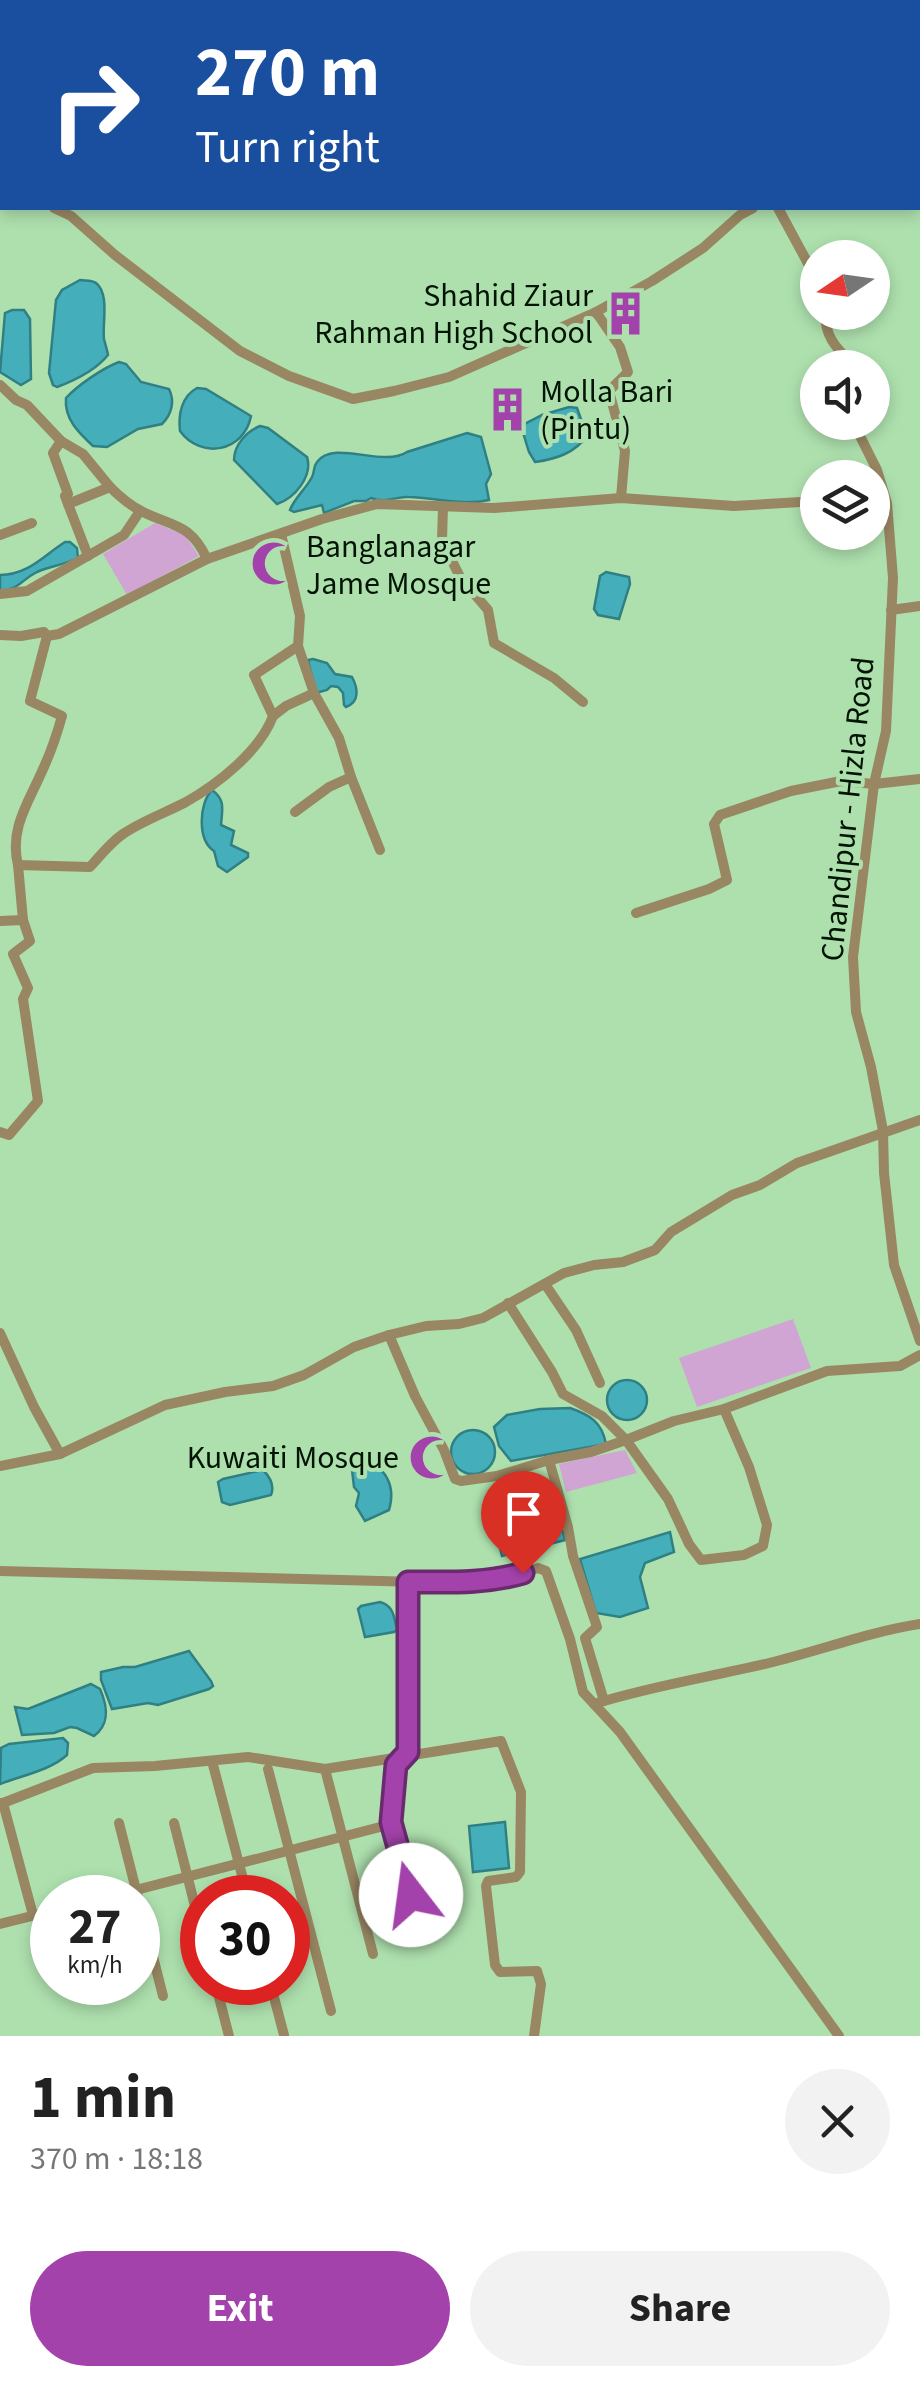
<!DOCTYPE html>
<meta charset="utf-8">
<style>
body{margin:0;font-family:"Source Sans 3",sans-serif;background:#f2f2f2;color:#222;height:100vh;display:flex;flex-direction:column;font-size:38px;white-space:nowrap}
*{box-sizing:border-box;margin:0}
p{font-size:32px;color:#767676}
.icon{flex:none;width:55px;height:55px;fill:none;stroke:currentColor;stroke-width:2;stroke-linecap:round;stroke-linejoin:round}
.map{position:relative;height:2036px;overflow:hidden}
.panel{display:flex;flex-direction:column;background:#fff;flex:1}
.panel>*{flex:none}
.guide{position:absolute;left:0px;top:0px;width:920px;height:210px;box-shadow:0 5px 15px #0003;background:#1a4fa0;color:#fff;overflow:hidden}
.needle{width:65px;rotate:257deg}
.tools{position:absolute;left:800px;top:240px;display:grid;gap:20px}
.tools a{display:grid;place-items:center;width:90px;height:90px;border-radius:50%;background:#fff;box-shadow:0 5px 15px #0003;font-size:50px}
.speed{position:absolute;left:30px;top:1875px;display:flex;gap:20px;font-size:50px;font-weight:700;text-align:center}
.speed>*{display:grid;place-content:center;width:130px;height:130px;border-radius:50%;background:#fff;box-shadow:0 5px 15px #0003;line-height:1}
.speed small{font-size:25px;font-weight:400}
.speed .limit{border:15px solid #d22;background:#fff;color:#111}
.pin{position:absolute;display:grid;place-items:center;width:85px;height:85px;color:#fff;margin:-102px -42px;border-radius:50% 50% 50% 0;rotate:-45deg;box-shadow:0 0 10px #0007}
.pin .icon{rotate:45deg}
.me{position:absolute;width:110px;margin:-55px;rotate:345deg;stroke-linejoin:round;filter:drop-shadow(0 0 8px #0008)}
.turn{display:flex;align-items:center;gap:35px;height:210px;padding:0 30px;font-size:45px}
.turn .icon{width:130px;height:130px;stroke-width:2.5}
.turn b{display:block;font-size:70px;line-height:85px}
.round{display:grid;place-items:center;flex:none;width:105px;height:105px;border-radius:52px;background:#f2f2f2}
.headline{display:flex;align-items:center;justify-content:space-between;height:170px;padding:0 30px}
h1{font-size:60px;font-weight:700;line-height:75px}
.cta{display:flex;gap:20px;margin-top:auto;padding:20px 30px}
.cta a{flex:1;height:115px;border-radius:60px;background:#a242aa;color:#fff;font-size:40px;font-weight:700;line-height:115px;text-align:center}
.cta a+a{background:#f2f2f2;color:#222}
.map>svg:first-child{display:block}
.green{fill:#d0a5d3}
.water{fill:#44afba;stroke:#308083;stroke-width:2.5}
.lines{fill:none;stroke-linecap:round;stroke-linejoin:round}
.minor{stroke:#998763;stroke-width:10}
.route-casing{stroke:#692b6e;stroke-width:25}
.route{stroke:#a242aa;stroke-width:18}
.labels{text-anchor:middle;stroke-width:8;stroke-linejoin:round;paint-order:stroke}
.poi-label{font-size:32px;fill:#031404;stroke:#aee0ae;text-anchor:end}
.street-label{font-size:32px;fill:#031404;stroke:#aee0ae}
</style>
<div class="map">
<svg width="920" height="2036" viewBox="0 0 920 2036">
<rect width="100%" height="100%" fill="#aee0ae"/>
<g class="green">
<polygon points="155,523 185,535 199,556 127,595 103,554"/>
<polygon points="793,1319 811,1368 697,1407 679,1358"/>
<polygon points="625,1450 637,1473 566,1492 559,1464"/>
</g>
<g class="water">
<path d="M80,280C84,281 92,280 96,283C110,294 102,324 104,339C105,344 107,349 108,355C95,371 76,380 57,387L53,385L49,373L56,300L62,290Z"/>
<polygon points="12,310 24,310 30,319 31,379 21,385 0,372 5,313"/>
<path d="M119,362L126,364L141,382L169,389C175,401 172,414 162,424L138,429L107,447L93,446C79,433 64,419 66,398C78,385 103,368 119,362Z"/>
<path d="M197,388L206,389L251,416C244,452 201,460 180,431C178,414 182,396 197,388Z"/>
<path d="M569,407L577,408L587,436C575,453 556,459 535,462L529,452L521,426L542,415Z"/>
<path d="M260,426L268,428L307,457C313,476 295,498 277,504L234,460C234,445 247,431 260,426Z"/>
<path d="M467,433L481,437L491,474L486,484L489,500C463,506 436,498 409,497C394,496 388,504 371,498L366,501H354L324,513L322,505L294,512L290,510C295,497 306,489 312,477C315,471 313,467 317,462C334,439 383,468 407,452Z"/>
<path d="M65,542H70L77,548L78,558C64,565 50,566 37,572C21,580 20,589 0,591V575C28,575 43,556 65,542Z"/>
<polygon points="606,572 629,577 630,584 619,619 598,615 594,609 600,576"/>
<path d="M313,659L327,663L335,674L352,677C358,688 360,702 346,707L344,705L343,693L338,687L331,686L327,690L316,693L308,660Z"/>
<path d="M212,790C226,800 222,810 221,825L234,831L231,845L248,853V857L227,872L218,866L214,851C197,840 199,803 212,790Z"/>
<circle cx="627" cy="1400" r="20"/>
<path d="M570,1408C590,1415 602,1422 606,1444L511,1461L499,1446L494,1427L507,1415L540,1409Z"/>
<circle cx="473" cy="1452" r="22"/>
<path d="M360,1462C386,1464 396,1486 389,1510L365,1521L356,1506L359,1493L354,1487L352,1470Z"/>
<path d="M263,1470C270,1477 275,1485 271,1495L230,1505L222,1502L218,1482L223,1479Z"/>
<polygon points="550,1486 565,1540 502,1556 488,1502"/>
<polygon points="670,1532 674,1552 645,1563 640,1577 648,1608 620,1617 596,1613 580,1559"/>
<path d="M380,1602C394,1606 394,1617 397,1630L394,1632L365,1637L358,1609L361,1606Z"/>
<polygon points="189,1651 211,1681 213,1686 209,1689 158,1705 148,1703 112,1709 101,1680 101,1672 123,1667 135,1667"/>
<path d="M91,1684L100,1689C108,1707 110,1724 94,1736L77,1728L70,1727L54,1733L22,1735L15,1707L28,1709Z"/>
<path d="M63,1738L68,1743L67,1755C49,1771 23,1775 0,1784L1,1748L9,1744Z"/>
<polygon points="505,1822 509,1868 473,1872 469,1826"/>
</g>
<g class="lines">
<g class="minor">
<polyline points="61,0 63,2"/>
<polyline points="131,0 133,2"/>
<polyline points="237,0 238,2"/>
<polyline points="285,0 285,2"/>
<polyline points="332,0 333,2"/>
<polyline points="380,0 380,2"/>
<polyline points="426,0 426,2"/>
<polyline points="783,0 783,2"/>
<polyline points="170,2 176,0"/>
<polyline points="0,86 2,85"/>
<polyline points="918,144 920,143"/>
<polyline points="0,181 2,182"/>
<polyline points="54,208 71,216 115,255 240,351 289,376 353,399 394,391 449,377 596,312 652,281 703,248 740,215 753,208"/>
<polyline points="778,208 818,282"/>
<polyline points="596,312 620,347 628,372 609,391 625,451 621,498"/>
<path d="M826,312C823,338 840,351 856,368"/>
<polyline points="0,385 16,400 27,405 61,441 83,454 110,487"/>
<polyline points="853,422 877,470 887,503 893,578 886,731 874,784 853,957 856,1012 871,1067 883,1131 884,1173 894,1265 920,1341"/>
<polyline points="61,441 53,453 68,494 65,496 68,504"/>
<polyline points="443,506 442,541 460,577 488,610 494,643 554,678 583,702"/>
<polyline points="281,534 300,616 298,646 314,693 339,738 351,777 380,850"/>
<polyline points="0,535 32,523"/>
<path d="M88,556L68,504L110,487C119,496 131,506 143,512C174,527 191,524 207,559"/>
<polyline points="0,594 27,591 124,535 140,511"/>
<polyline points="891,610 920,606"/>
<polyline points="0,635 21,636 44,632 47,636 59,634 207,559 322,519 377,504 494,508 621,498 734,506 818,501"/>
<polyline points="273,716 286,706 314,693"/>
<polyline points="295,812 329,787 351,777"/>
<path d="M18,865C9,828 29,802 43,769C51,752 57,734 62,716L30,701L47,636"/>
<polyline points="636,913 709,889 727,880 714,824 720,815 791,791 841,781 874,784 920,779"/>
<path d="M0,921L23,920L18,865L90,867C100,856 111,842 123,834C142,821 165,813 186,802C218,784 260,751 273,716L254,675L298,646"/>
<polyline points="0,1132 9,1135 38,1101 23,999 28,988 13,954 30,941 23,920"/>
<polyline points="545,1284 576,1330 600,1383"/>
<polyline points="508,1303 552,1372 563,1394 602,1416 626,1440 668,1499 689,1544 701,1560 744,1555 763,1546 767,1525 749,1467 724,1409"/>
<polyline points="0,1333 34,1407 60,1454"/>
<polyline points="389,1335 415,1396 444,1450 455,1479 461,1481 497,1476 549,1460 591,1452 626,1440 674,1421 724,1409 827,1371 900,1366 920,1355"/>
<polyline points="549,1460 568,1527 573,1556 597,1627 585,1638 604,1701"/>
<polyline points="0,1466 60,1454 165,1405 225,1392 273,1386 304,1375 354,1347 389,1335 426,1326 459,1324 483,1318 564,1273 594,1265 623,1262 655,1250 671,1232 732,1195 760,1185 797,1163 920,1120"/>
<polyline points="0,1571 458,1583 500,1580 538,1568 546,1571 570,1639 583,1692 620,1732 839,2036"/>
<path d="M594,1704C651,1686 710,1677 769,1663C819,1651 868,1632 920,1624"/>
<polyline points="212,1761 248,1898"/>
<polyline points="268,1769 331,2011"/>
<polyline points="325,1769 373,1954"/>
<polyline points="0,1803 3,1803 93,1768 155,1766 248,1757 325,1769 501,1741 521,1792 520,1872 516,1877 488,1881 486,1886 495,1965 500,1972 537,1971 541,1984 534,2036"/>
<polyline points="3,1803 33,1915"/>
<polyline points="391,1822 421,1932"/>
<polyline points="119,1823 163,1996"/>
<polyline points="174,1823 202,1934"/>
<polyline points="105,1898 384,1826 391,1822 396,1765 408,1751 408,1581"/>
<polyline points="0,1924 52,1911"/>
<polyline points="215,1982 229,2036"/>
<polyline points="270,1982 284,2035"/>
</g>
</g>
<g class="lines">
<defs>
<path id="route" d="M411,1895L391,1822L396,1765L408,1752V1582C447,1582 485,1584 523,1573"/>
</defs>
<use href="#route" class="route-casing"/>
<use href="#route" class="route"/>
</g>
<defs>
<symbol id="building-bare" viewBox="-9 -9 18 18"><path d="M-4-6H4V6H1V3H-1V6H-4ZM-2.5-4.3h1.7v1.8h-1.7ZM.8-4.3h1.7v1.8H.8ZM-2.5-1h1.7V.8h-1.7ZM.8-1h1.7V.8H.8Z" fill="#a242aa" stroke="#aee0ae" stroke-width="2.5" paint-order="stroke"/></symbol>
<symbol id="mosque-bare" viewBox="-9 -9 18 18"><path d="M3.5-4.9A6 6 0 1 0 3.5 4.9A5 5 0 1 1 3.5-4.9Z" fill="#a242aa" stroke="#aee0ae" stroke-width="2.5" paint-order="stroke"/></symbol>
</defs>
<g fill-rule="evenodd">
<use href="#building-bare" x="594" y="282" width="63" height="63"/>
<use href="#building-bare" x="476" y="378" width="63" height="63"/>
<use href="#mosque-bare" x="242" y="532" width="63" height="63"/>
<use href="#mosque-bare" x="400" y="1426" width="63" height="63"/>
</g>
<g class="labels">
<g class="poi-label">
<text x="593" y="306">Shahid Ziaur<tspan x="593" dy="37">Rahman High School</tspan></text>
<text x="540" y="402" text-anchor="start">Molla Bari<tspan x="540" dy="37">(Pintu)</tspan></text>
<text x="306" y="557" text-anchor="start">Banglanagar<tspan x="306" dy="37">Jame Mosque</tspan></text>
<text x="399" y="1468">Kuwaiti Mosque</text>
</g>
<g class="street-label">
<text transform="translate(847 809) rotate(-84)" y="11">Chandipur - Hizla Road</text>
</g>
</g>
</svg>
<div class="tools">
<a><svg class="needle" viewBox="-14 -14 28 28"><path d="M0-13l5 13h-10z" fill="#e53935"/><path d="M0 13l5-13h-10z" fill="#767676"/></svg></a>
<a><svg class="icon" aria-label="sound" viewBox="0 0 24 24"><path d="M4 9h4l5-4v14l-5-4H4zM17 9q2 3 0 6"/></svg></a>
<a><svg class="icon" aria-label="layers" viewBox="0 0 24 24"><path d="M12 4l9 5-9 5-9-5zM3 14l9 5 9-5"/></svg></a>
</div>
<div class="speed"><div>27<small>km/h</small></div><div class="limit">30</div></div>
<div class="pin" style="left:523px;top:1573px;background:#d93025"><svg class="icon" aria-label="arrive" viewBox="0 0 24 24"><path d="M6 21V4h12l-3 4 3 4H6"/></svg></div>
<svg class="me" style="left:411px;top:1895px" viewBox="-20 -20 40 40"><circle r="19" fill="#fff"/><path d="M0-13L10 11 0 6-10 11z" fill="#a242aa"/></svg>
<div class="guide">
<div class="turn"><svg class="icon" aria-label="right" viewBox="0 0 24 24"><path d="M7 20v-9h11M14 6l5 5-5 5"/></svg><div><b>270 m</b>Turn right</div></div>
</div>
</div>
<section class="panel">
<div class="headline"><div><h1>1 min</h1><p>370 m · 18:18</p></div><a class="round"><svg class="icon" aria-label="close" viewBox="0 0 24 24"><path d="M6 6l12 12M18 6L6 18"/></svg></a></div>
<div class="cta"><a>Exit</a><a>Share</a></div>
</section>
